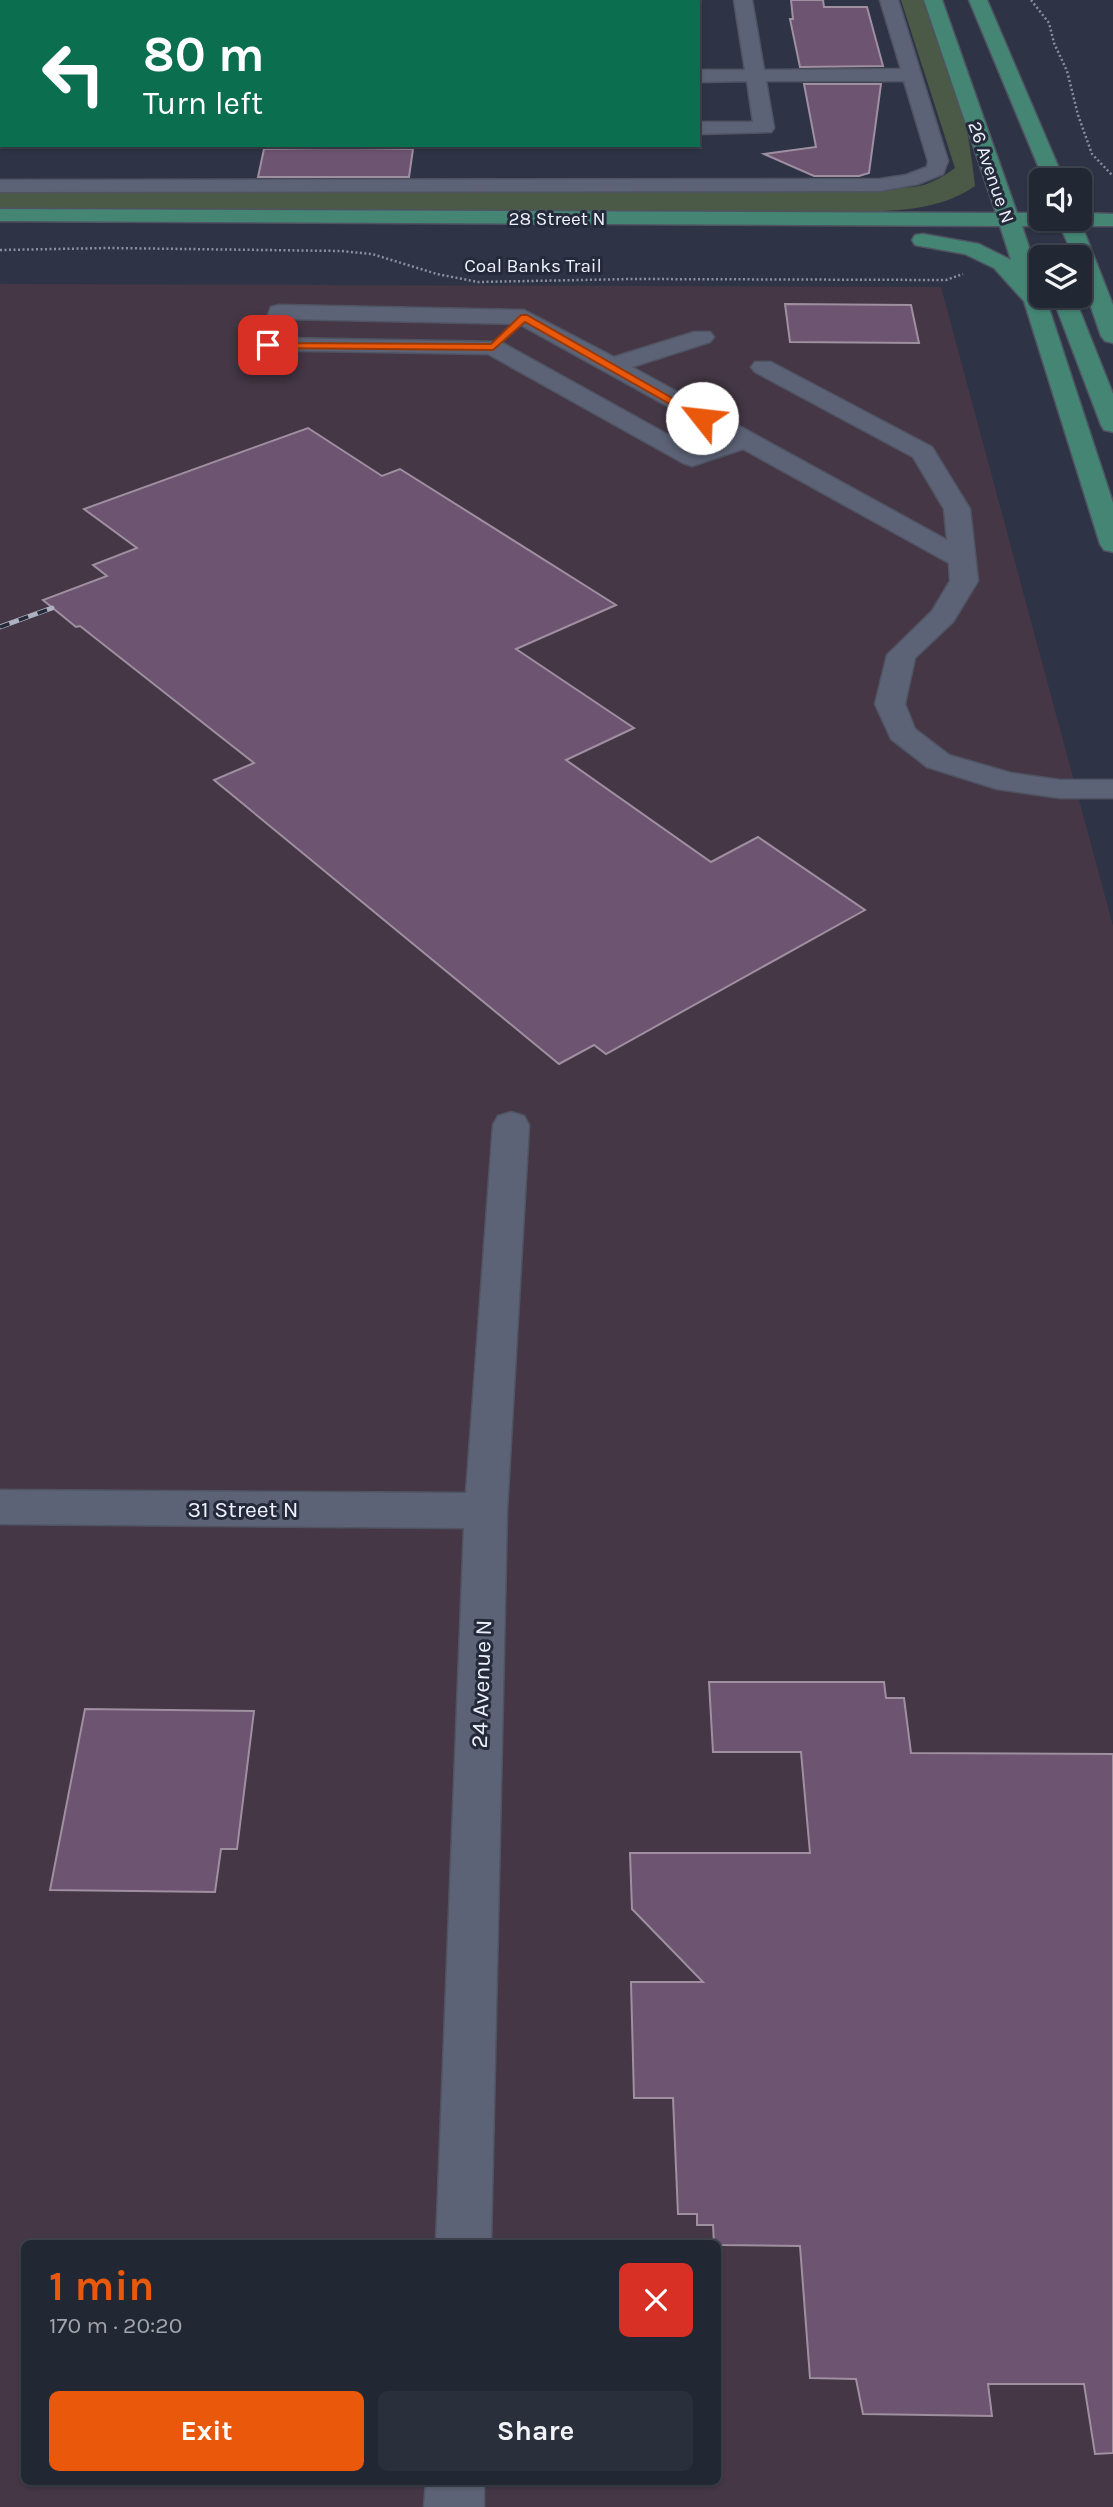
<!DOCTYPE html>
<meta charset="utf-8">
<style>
body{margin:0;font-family:Karla,sans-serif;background:#2a2f3c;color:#f1f3f6;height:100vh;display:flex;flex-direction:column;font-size:26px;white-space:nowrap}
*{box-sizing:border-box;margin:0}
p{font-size:23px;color:#a2a5ac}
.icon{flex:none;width:38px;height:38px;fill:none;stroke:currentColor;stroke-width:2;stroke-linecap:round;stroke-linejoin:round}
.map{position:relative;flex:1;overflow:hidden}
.details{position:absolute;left:21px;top:2240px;width:700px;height:245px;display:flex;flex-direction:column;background:#222734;border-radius:10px;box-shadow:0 2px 5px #0004,0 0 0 2px #3f444f}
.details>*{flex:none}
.hud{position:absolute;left:0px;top:0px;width:700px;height:147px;box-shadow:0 2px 5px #0004,0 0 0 2px #3f444f;background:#0b6e4f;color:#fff;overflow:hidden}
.controls{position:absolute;left:1029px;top:168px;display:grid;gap:14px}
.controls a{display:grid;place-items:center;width:63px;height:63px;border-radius:10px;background:#222734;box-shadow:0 2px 5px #0004,0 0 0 2px #3f444f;font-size:35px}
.pin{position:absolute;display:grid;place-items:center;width:60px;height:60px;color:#fff;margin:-30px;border-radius:14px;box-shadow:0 4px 10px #0006}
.me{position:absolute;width:77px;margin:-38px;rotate:299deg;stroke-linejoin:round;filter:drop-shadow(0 0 5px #0008)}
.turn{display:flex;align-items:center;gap:24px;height:147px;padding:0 28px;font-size:32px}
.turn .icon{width:91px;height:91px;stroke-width:2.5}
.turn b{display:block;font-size:49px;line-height:60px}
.round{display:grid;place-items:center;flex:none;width:74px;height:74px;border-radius:10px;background:#2a2f3c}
.overview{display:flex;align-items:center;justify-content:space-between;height:119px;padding:0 28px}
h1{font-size:42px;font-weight:700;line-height:52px;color:#ea580c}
.primary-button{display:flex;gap:14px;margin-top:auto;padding:14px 28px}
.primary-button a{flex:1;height:80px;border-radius:10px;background:#ea580c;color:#fff;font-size:28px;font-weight:700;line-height:80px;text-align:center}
.primary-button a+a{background:#2a2f3c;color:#f1f3f6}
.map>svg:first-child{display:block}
.industrial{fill:#453745;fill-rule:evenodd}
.green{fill:#4b5a46}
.building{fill:#6d5470;stroke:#9f8fa1;stroke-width:2}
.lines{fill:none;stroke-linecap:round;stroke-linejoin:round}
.minor-casing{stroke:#4f5362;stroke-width:3}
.major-casing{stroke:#4f5362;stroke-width:3}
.path{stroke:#8a8f9e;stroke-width:2.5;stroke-dasharray:2 2.5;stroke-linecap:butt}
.minor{fill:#5c6376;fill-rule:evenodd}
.major{fill:#448574;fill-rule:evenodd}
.rail-casing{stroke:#aeb2c0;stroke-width:5}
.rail{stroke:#252a3b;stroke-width:3.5;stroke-dasharray:10;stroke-linecap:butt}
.route{fill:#ea580c;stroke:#983908;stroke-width:2}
.labels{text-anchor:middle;stroke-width:6;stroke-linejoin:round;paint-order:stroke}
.far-street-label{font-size:19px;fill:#eef1fd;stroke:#252a3b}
.street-label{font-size:23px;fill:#eef1fd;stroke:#252a3b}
</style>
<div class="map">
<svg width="1113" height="2507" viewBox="0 0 1113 2507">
<rect width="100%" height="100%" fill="#2e3446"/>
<path class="industrial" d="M0,284L941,287L1113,926V2507H0ZM24,2244H718V2482H24Z"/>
<path class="green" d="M901,0H933C954,60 968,123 975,186C936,213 891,210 845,213L0,210V189L889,184C913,193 935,183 955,168Z"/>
<g class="building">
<polygon points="791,0 823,0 824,7 867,7 883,66 800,67 790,19 793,19"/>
<polygon points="804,84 881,84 869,173 859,176 814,176 764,154 816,147"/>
<polygon points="264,149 343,148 413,149 409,177 258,177"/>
<polygon points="785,304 911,305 919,343 790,342"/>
<polygon points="308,428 382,476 400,469 616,605 516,649 634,728 566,760 711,862 758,837 865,910 606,1054 594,1045 559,1064 214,780 254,763 80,626 76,627 43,600 107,576 93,565 137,548 84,509"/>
<polygon points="709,1682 884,1682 886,1698 904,1698 911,1753 1113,1754 1113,2453 1095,2454 1084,2384 988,2384 992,2416 863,2414 856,2379 810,2378 800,2246 718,2245 714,2244 713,2225 697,2225 697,2214 678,2214 673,2098 634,2098 631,1982 703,1982 632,1909 630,1853 810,1853 801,1752 713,1752"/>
<polygon points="85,1709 254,1711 237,1849 221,1849 215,1892 50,1890"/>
</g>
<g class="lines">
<defs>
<g id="minor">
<polygon points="47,0 67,0 45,2"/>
<polygon points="193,0 212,0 191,2"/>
<polygon points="325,0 344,0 323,2"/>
<rect x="613" y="0" width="18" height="2"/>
<polygon points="734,0 752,0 764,70 901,69 880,0 898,0 948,161 943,174 918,184 880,191 0,192 0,180 880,179 906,175 927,167 928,161 904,81 766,81 774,128 771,132 698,134 698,122 753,122 747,81 698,82 698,70 745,70"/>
<rect x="0" y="15" width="2" height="10"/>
<rect x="0" y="71" width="2" height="12"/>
<path d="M279,305L524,310L614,357L694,332H710L714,337L710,342L632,367L947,540L944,509L913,457L755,372L751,367L755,362H771L932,447L970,509L978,581L953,622L915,658L905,704L915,729L949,755L1011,773L1060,780H1113V798H1060L997,789L927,767L891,739L875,704L887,655L932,611L950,581L949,563L743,449L692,466L683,463L488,354L260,350L256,345L271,307ZM288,319L519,324L725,438L694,449L501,342L282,338Z"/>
<polygon points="511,1112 524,1116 529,1125 507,1511 491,2244 436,2244 464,1528 0,1524 0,1490 466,1493 493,1125 498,1116"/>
<polygon points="426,2482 484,2482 484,2507 424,2507"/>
</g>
<g id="major">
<polygon points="924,0 942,0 1017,213 1041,213 1041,219 1080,219 1080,213 1113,214 1113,226 1082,226 1113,305 1113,343 1105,341 1101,336 1080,275 1080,257 1074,257 1060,226 1022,226 1041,284 1041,296 1045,296 1113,503 1113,552 1104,550 1100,544 1024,301 994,268 965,254 915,245 912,240 915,235 923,234 979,244 1011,260 1000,226 0,221 0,209 996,213"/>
<polygon points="969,0 987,0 1064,180 1044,180"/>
<polygon points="1052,296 1074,296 1113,394 1113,432 1104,430 1101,425"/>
</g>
</defs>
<use href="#minor" class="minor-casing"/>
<use href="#major" class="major-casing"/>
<g class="path">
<polyline points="1031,0 1049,23 1054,43 1067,71 1078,115 1092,154 1113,176"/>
<polyline points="0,250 109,248 341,251 372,254 437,274 478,282 632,279 946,280 963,274"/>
</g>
<use href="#minor" class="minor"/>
<use href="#major" class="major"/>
<defs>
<polyline id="rail" points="0,627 52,608"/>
</defs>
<use href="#rail" class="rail-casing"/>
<use href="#rail" class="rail"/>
</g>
<polygon class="route" points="521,315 527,315 707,418 698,420 525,322 493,350 268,348 263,345 268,343 491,344"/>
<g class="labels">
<g class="far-street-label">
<text transform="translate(992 172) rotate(71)" y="7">26 Avenue N</text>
<text x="557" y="225">28 Street N</text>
<text x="533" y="272">Coal Banks Trail</text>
</g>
<g class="street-label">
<text x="243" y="1517">31 Street N</text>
<text transform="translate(481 1684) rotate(-88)" y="8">24 Avenue N</text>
</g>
</g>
</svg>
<div class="controls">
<a><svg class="icon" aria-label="sound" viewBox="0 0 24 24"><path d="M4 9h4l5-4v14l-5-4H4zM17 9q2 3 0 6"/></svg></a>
<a><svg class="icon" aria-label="layers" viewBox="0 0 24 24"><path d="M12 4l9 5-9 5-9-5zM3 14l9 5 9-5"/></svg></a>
</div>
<div class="pin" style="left:268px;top:345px;background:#d93025"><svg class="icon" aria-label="arrive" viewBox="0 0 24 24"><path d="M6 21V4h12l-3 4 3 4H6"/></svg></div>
<svg class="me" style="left:702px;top:418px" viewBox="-20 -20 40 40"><circle r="19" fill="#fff"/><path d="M0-13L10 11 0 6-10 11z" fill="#ea580c"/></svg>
<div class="hud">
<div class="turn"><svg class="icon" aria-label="left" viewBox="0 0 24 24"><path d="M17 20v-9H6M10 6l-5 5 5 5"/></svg><div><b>80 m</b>Turn left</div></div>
</div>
<section class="details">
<div class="overview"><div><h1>1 min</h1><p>170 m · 20:20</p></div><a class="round" style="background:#d93025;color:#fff"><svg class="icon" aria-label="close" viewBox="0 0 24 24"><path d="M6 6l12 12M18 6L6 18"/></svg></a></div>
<div class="primary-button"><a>Exit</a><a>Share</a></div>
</section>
</div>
